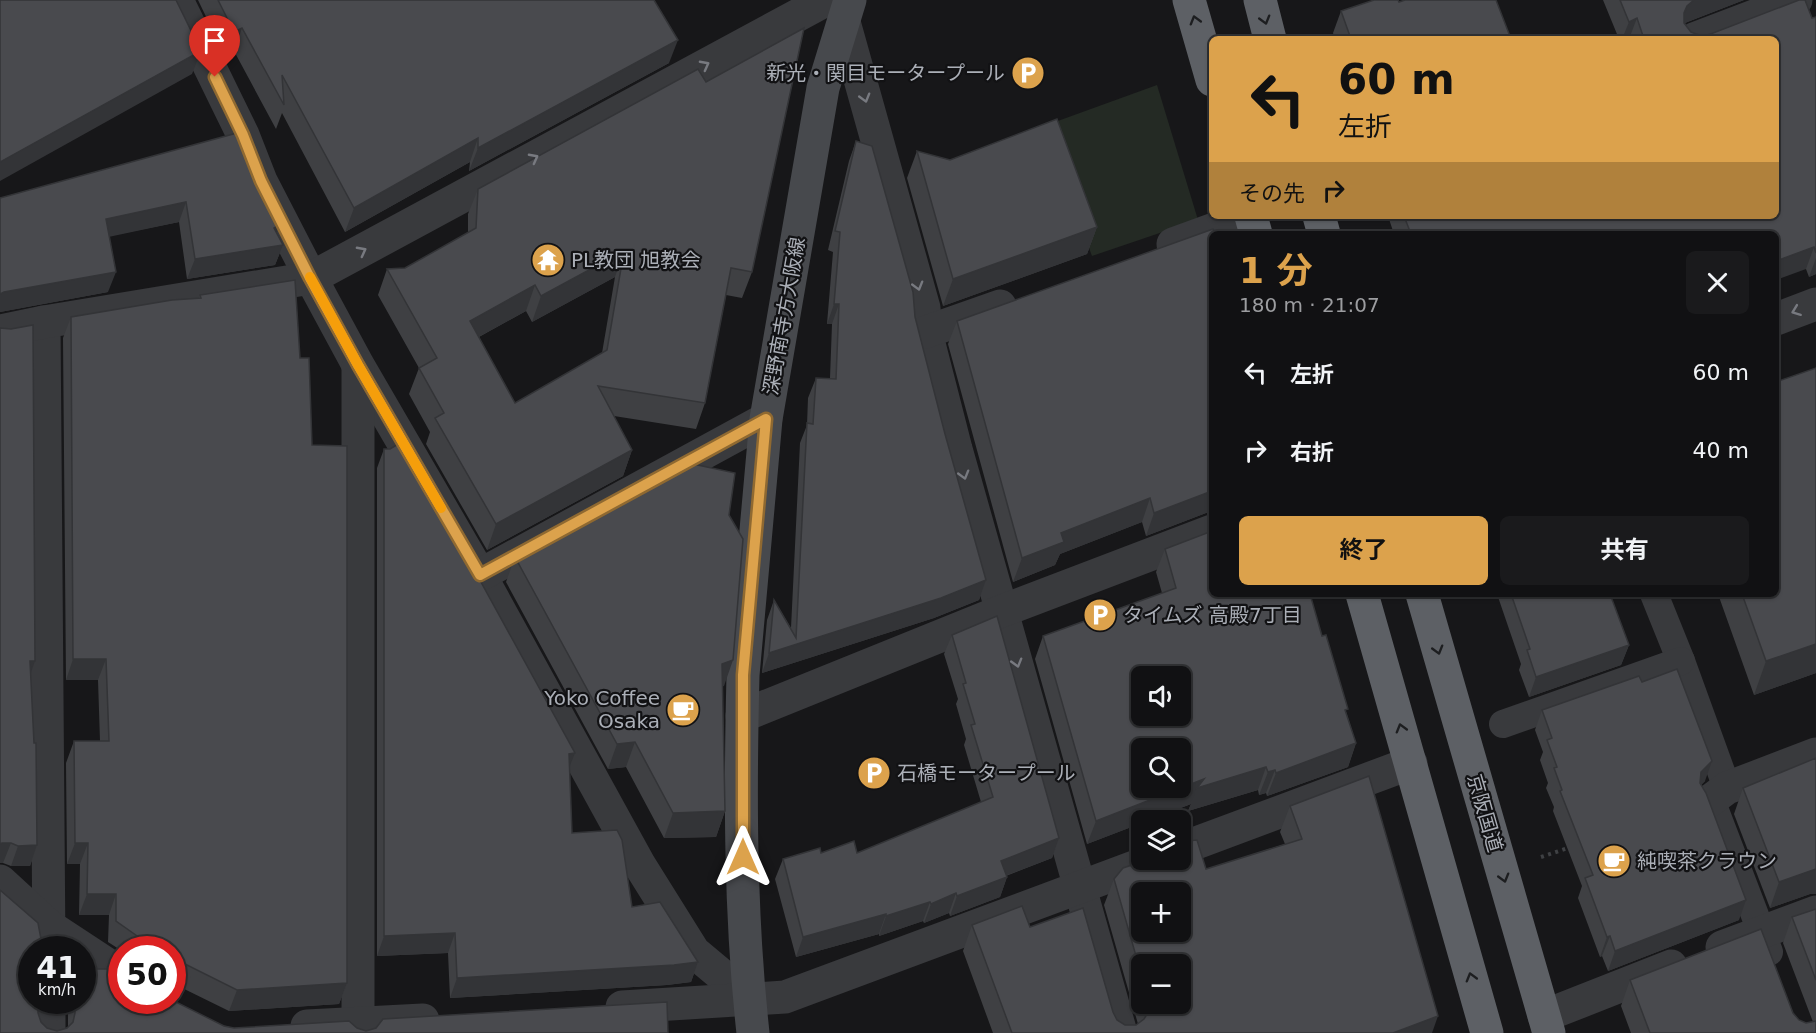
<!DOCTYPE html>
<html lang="ja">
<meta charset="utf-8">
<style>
body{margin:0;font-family:"DejaVu Sans","Noto Sans JP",sans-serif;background:#1a1a1c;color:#f1f3f6;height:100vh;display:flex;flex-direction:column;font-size:22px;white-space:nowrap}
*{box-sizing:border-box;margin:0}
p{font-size:20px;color:#9c9da0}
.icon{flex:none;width:33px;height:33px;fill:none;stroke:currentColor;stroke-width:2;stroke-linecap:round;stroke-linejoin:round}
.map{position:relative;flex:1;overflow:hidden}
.sheet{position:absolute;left:1209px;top:231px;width:570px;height:366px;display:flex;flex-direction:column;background:#111113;border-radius:9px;box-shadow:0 2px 4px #0004,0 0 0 2px #303133}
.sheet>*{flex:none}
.top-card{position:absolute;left:1209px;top:36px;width:570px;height:183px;border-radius:9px;box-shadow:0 2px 4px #0004,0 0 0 2px #303133;background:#dca24c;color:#111;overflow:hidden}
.buttons{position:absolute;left:1131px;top:666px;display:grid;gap:12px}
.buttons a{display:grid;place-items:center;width:60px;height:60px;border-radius:9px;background:#111113;box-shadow:0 2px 4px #0004,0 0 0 2px #303133;font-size:30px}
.speed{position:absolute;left:18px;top:936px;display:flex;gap:12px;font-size:30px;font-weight:700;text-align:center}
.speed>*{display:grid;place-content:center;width:78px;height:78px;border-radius:50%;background:#111113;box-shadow:0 2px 4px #0004,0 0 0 2px #303133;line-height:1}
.speed small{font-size:15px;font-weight:400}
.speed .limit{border:9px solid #d22;background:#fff;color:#111}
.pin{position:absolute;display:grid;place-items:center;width:51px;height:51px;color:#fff;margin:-62px -26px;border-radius:50% 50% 50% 0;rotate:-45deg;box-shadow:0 0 6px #0007}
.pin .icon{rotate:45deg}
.me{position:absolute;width:66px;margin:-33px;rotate:0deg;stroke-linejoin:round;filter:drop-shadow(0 0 4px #0008)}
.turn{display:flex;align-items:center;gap:21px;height:126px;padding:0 30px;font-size:27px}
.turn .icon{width:78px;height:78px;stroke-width:2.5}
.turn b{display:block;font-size:42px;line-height:51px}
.then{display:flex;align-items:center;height:57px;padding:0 30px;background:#0003;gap:12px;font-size:22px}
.round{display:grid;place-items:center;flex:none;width:63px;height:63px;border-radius:9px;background:#1a1a1c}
.summary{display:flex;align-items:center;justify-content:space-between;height:102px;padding:0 30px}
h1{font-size:36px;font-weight:700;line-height:45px;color:#dca24c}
.button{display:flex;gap:12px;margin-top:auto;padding:12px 30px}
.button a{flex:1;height:69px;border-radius:9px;background:#dca24c;color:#111;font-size:24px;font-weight:700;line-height:69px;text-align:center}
.button a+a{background:#1a1a1c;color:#f1f3f6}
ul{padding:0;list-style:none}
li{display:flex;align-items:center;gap:18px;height:78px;padding:0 30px}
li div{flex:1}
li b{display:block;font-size:22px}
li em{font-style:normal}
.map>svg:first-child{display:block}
.green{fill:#242a24}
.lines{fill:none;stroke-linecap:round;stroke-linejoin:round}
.path{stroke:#3f4144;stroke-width:4;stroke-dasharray:3 4.5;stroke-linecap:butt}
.service{stroke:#393a3d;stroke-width:28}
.minor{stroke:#393a3d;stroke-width:33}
.secondary{stroke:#47494d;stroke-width:33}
.trunk{stroke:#5d6065;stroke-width:33}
.wall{fill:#3f4043;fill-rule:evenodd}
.shaded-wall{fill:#333437}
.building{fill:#494a4e;stroke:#333437;stroke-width:1.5;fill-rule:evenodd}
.oneway{stroke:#1d1e20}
.oneway2{stroke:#787a80}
.route-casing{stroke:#8f6931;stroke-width:15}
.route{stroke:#dca24c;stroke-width:10}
.slow{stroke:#f59e0b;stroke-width:10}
.labels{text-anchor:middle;stroke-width:4.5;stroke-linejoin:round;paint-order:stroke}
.poi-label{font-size:20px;fill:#abafb7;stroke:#121214;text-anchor:start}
.street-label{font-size:20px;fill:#abafb7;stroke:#121214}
</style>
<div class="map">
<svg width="1816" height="1033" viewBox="0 0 1816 1033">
<rect width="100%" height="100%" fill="#171719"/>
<polygon class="green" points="1157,85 1198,220 1092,256 1044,126"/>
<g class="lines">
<polyline class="path" points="1541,857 1571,847"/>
<g class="service">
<polyline points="1654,594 1681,661 1727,788"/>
<polyline points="1503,724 1681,661"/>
<polyline points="1711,800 1769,952"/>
</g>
<g class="minor">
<polyline points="177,0 243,135 261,181 311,278 358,365 480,575 639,864 694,952 749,998"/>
<polyline points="844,22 924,308 926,332 956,449 1121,1033"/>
<polyline points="1694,39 1796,0"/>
<polyline points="1173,244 1250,216"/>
<polyline points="1776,319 1816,304"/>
<polyline points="44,322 49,950"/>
<polyline points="0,331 44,322 311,278 826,0"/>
<polyline points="926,332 1000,306"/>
<polyline points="358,367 358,1033"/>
<polyline points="480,575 766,419"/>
<polyline points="742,716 1002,611 1212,531"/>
<polyline points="1711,800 1727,788 1816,754"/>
<polyline points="1180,849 1411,763"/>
<polyline points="0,881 49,926 122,974"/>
<polyline points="1722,947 1816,912"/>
<polyline points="622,1007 785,997 1153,860"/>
<polyline points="1544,1016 1671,966"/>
<polyline points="307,1026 423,1020"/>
<polyline points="49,1033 49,1000"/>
</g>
<path class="secondary" d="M753,1033C740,915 740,794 743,675L766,419L823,88L850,0"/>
<g class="trunk">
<polyline points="1189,0 1212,80"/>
<polyline points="1260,0 1270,39"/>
<polyline points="1251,216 1256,234"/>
<polyline points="1319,216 1324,234"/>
<polyline points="1362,594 1487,1033"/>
<polyline points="1422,594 1549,1033"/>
</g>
</g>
<g class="wall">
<polygon points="198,0 654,0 669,63 469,171 470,162 345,232 282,113 276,129 234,51 225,56"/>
<polygon points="1603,0 1744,0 1685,23 1691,32 1699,35 1708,35 1812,18 1816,17 1816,274 1809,277 1806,269 1776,234 1394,234 1388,216 1776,216 1776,39 1619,39"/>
<polygon points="1399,2 1511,39 1335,39 1333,33 1341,11"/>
<polygon points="237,133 277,233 283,245 275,265 187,279 179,222 109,236 108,292 0,312 0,198"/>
<polygon points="856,141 915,317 945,434 986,580 979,600 934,618 762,673 767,620 774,600 791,628 800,443 807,425 808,398 816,378 830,378 832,324 827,324 833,252 828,250 849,161"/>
<polygon points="917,151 1097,227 1087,254 943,306 907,178"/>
<path d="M478,189L752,272L742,298L726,295L705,403L696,429L614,416L632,450L623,476L487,550L426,444L430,432L409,394L419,368L378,295L387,269L405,268L468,233V214ZM615,277L602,353L515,403L479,337L526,311L532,322Z"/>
<polygon points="1212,234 1212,513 1206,513 1146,536 1142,522 1060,554 1055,565 1013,582 948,344 957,321"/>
<polygon points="200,295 300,358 312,445 347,983 339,1004 229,1011 172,983 172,950 122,950 122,951 108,942 109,915 79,915 80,864 67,864 66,763 74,741 100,741 98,680 66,680 63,338 71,317 199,298"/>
<polygon points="0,328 31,674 37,845 30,866 11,866 3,863 0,863"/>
<polygon points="1816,368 1816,673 1754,695 1718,594 1776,594"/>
<polygon points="384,449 569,767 572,833 632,907 698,962 691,982 667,985 450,998 448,953 377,956 377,468"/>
<polygon points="652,488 729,515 724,686 722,686 725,811 716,837 664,838 626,767 608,769 506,582 515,557"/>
<polygon points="1165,549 1322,636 1356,743 1348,767 1267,796 1266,793 1259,795 1258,790 1188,811 1191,804 1087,844 1035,659 1043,636 1162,593 1156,572"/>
<polygon points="1497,594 1610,594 1629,645 1621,665 1529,697 1519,670 1521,664"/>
<polygon points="952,635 1059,838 1052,858 1006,876 1007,877 1000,897 950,916 949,913 924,923 923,921 879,936 879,934 796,957 775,879 783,859 821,853 857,853 981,802 964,745 966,739 956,704 958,699 944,654"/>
<polygon points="1642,682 1705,781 1701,785 1739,920 1608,971 1602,956 1600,957 1578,898 1582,886 1553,811 1554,807 1546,788 1548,783 1540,760 1543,752 1535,730 1542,710"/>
<polygon points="1743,788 1810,894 1770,908 1734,814"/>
<path d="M1290,806L1432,1033H993L963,951L972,925L1030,927L1117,1020L1125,1025H1136L1138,1024L1104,905L1114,879L1206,869L1285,844L1280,832ZM1142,964L1180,1004H1142Z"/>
<polygon points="1816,909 1816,1033 1631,1033 1621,1006 1630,980 1793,1013 1799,1020 1806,1023 1813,1022 1783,943 1792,917"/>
<polygon points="32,950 38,1013 41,1022 47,1028 57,1031 68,1027 68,1000 82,1000 114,969 115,966 122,1000 234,1028 357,1028 366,1031 0,1033"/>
</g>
<g class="shaded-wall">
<polygon points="1694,0 1744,0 1687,22 1679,28 1676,35 1687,6"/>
<polygon points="1637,18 1629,39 1622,39 1629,22"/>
<polygon points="242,28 234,51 225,56 234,32"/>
<polygon points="678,40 669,63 469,171 478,148"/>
<polygon points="201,51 192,74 0,181 0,162"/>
<polygon points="478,138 470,162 345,232 354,208"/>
<polygon points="186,202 179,222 99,239 106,219"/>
<polygon points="280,224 272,244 283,245 275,265 187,279 195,259 274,228"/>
<polygon points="1097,227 1087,254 943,306 953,279"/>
<polygon points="1814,247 1806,269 1776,280 1776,261"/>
<polygon points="624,251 615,277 532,322 541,296"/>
<polygon points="1816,258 1816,274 1809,277"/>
<polygon points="116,272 108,292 0,312 0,294 4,292"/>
<polygon points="535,285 526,311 460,347 470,321"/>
<polygon points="834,304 839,304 832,324 827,324"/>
<polygon points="632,450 623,476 487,550 496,524"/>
<polygon points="1212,491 1212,513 1206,513 1146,536 1154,513"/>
<polygon points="1150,498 1142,522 1060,554 1055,565 1013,582 1022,558 1061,533"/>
<polygon points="986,580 979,600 934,618 762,673 769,653"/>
<polygon points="1816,644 1816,673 1754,695 1766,661"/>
<polygon points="1629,645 1621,665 1529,697 1536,677"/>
<polygon points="73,659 106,659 98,680 66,680"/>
<polygon points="733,660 724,686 712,689 722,664"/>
<polygon points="30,661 35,661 28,681"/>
<polygon points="635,742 626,767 608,769 617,744"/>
<polygon points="1356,743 1348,767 1267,796 1276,773"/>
<polygon points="575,753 567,773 569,754"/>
<polygon points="1712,761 1705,781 1694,792 1701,772"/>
<polygon points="1266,767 1258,790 1188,811 1191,804 1149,820 1142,820 1142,823 1087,844 1096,821 1204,779"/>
<polygon points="1275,770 1266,793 1259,795 1268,772"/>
<polygon points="725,811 716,837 664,838 673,813"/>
<polygon points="1059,838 1052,858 994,880 1001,861"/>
<polygon points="2,843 11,843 3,863 0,863 0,844"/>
<polygon points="75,843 88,843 80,864 67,864"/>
<polygon points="37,845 30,866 11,866 18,846"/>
<polygon points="1816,869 1816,894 1810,894 1770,908 1779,882"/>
<polygon points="1007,877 1000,897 950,916 957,896"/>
<polygon points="956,893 949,913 924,923 931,904"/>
<polygon points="87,894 116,894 109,915 79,915"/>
<polygon points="1746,900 1739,920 1608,971 1615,951"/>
<polygon points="930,902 923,921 879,936 886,916"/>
<polygon points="886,914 879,934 796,957 803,937"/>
<polygon points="455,933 448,953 377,956 384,936"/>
<polygon points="1610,936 1602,956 1600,957 1607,937"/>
<polygon points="698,962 691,982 667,985 450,998 457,978"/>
<polygon points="347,983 339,1004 229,1011 237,990"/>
<polygon points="1438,1016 1432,1033 1393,1033"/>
</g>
<g class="building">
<polygon points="0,0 176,0 201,51 0,162"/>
<polygon points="218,0 654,0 678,40 478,148 478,138 354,208 282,75 284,105 242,28 234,32"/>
<polygon points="1374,0 1398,0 1399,2 1405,0 1496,0 1511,39 1351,39 1341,11"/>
<polygon points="1620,0 1694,0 1687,6 1684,13 1684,23 1691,32 1699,35 1708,35 1799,0 1805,0 1812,18 1816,17 1816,253 1814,247 1776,261 1776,234 1411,234 1404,216 1776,216 1776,39 1644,39 1637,18 1629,22"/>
<path d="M804,28L752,272L731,268L705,403L598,386L632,450L496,524L435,418L444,413L419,368L437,358L387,269L405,268L476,228L478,189L698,69L706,82ZM624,251L607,350L515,403L470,321L535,285L541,296Z"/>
<polygon points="1057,119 1097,227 953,279 917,151 950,160"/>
<polygon points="237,133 252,169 280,224 274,228 283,245 195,259 186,202 106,219 116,272 4,292 0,294 0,198"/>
<polygon points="856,141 872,146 913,292 915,317 945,434 986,580 941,598 769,653 774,600 796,638 807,423 813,424 816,378 836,379 839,304 834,304 840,232 835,231"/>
<polygon points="1213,229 1215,234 1212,234 1212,491 1154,513 1150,498 1061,533 1064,542 1022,558 957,321"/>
<polygon points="295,280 300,358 309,358 312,445 347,446 347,983 237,990 181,962 172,960 172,950 147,950 147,945 140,938 116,921 116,894 87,894 88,843 75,843 74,741 109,741 106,659 73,659 71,317 172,300 201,298 200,295"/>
<polygon points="33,325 35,661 30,661 34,743 36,743 37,845 18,846 11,843 2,843 0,844 0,328 11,329"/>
<polygon points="1816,368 1816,644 1766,661 1742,594 1776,594 1776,382"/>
<polygon points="400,443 471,564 575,753 569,754 572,833 617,830 622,840 632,907 660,902 698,962 674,965 457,978 455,933 384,936 384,449 390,449"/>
<polygon points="693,464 735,473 729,515 743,539 733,660 722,664 725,811 673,813 635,742 617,744 515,557 650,484 652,488"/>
<path d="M1212,531V594H1310L1322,636L1326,635L1348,709L1345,710L1356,743L1276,773L1275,770L1268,772L1266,767L1197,788L1204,779L1096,821L1043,636L1176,588L1165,549ZM1142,676H1180V716H1142ZM1142,748H1180V788H1142Z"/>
<polygon points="1511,594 1610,594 1629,645 1536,677 1527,650 1530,649"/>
<polygon points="997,616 1059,838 1001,861 1007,877 957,896 956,893 931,904 930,902 886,916 886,914 803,937 783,859 820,848 821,853 854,841 857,853 993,797 971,725 975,724 963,684 966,683 952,635"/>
<polygon points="1677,669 1712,761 1701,772 1700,783 1706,793 1746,900 1615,951 1610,936 1607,937 1585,878 1593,875 1560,791 1562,790 1554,768 1557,767 1547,740 1552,738 1542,710 1639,676 1642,682"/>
<polygon points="1816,758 1816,869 1779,882 1743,788"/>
<path d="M1369,776L1438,1016L1393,1033H1012L972,925L1022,906L1030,927L1083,908L1113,1012L1117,1020L1125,1025H1136L1144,1019L1149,1011V1004H1180V964H1142V977L1114,879L1123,868L1147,860H1180V839L1187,841L1197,840L1206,869L1302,839L1290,806ZM1142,892H1180V932H1142Z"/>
<polygon points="0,890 38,923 41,939 41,950 32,950 32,1000 38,1000 38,1013 41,1022 47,1028 57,1031 67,1028 73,1022 75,1013 75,1000 82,1000 82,969 115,969 115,966 122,968 122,1000 172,1000 224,1026 234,1028 349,1021 357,1028 366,1031 376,1028 383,1019 667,1002 668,1033 0,1033"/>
<polygon points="1816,909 1816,980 1792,917"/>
<polygon points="1761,929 1793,1013 1799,1020 1806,1023 1816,1021 1816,1033 1650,1033 1630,980"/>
</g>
<defs><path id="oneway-chevron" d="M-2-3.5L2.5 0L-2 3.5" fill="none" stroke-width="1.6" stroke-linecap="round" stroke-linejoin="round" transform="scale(1.5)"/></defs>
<g class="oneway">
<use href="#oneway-chevron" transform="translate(1195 20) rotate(-106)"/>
<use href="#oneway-chevron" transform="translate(1265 20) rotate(74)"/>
<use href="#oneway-chevron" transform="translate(1438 650) rotate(74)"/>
<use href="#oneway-chevron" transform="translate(1401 728) rotate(-106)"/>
<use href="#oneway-chevron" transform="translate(1504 878) rotate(74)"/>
<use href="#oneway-chevron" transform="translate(1471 977) rotate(-106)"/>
</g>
<g class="oneway2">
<use href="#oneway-chevron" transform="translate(705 65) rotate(-28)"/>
<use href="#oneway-chevron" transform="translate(865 98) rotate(74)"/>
<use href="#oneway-chevron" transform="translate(534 158) rotate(-28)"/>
<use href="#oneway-chevron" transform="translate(362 251) rotate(-28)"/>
<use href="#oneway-chevron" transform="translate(918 286) rotate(74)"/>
<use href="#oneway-chevron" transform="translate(1796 311) rotate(159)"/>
<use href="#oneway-chevron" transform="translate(964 475) rotate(74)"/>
<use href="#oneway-chevron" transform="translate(1017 663) rotate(74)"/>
</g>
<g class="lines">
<defs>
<polyline id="route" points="215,77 243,135 261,181 310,278 358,365 480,575 766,419 743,675 743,857"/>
</defs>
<use href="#route" class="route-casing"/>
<use href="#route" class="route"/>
<polyline class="slow" points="310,277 358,365 441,508"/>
</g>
<defs>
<symbol id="parking-disc" viewBox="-11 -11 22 22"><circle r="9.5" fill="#dca24c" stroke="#121214"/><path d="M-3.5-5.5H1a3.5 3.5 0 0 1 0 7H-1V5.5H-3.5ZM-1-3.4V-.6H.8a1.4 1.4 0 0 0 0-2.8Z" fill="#fff"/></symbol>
<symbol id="temple-disc" viewBox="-11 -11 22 22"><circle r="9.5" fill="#dca24c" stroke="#121214"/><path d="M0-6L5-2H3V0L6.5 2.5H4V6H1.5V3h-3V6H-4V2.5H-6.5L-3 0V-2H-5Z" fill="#fff"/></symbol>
<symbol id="cafe-disc" viewBox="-11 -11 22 22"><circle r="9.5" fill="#dca24c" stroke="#121214"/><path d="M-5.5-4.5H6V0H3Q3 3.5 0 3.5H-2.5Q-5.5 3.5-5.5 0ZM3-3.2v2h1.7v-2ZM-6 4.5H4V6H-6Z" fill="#fff"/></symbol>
</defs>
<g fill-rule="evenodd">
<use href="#parking-disc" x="1009" y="54" width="38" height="38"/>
<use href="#temple-disc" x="529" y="241" width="38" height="38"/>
<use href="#parking-disc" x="1081" y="596" width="38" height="38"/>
<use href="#cafe-disc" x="664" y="691" width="38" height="38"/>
<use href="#parking-disc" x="855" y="754" width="38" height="38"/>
<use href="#cafe-disc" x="1595" y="842" width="38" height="38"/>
</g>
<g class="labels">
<g class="poi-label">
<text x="1005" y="80" text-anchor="end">新光・関目モータープール</text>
<text x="571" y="267">PL教団 旭教会</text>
<text x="1123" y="622">タイムズ 高殿7丁目</text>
<text x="660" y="705" text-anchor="end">Yoko Coffee<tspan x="660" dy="23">Osaka</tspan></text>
<text x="897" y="780">石橋モータープール</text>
<text x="1637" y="868">純喫茶クラウン</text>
</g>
<g class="street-label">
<text transform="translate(784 316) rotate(-80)" y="7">深野南寺方大阪線</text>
<text transform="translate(1485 813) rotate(74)" y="7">京阪国道</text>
</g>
</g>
</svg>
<div class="buttons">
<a><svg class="icon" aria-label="sound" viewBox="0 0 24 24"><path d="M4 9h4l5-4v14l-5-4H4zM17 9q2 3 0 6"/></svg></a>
<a><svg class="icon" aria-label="search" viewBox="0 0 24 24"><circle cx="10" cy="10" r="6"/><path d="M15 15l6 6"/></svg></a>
<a><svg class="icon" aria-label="layers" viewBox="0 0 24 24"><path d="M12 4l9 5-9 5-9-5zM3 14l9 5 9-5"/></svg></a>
<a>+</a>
<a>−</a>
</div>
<div class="speed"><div>41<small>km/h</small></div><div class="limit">50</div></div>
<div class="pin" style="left:215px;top:77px;background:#d93025"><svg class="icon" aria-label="arrive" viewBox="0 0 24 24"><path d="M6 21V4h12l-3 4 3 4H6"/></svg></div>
<svg class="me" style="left:743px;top:857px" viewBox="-20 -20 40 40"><path d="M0-17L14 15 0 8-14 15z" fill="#dca24c" stroke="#fff" stroke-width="4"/></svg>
<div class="top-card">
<div class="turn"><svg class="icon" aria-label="left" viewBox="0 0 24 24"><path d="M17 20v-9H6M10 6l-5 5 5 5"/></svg><div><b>60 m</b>左折</div></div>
<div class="then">その先<svg class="icon" aria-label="right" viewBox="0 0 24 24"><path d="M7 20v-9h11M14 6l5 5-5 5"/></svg></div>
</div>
<section class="sheet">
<div class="summary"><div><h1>1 分</h1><p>180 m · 21:07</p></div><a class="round"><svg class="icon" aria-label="close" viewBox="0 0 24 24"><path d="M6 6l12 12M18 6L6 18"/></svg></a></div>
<ul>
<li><svg class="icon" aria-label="left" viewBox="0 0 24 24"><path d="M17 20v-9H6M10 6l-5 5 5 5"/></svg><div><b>左折</b></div><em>60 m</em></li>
<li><svg class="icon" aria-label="right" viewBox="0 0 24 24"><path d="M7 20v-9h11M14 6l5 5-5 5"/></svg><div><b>右折</b></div><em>40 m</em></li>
</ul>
<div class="button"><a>終了</a><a>共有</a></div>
</section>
</div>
